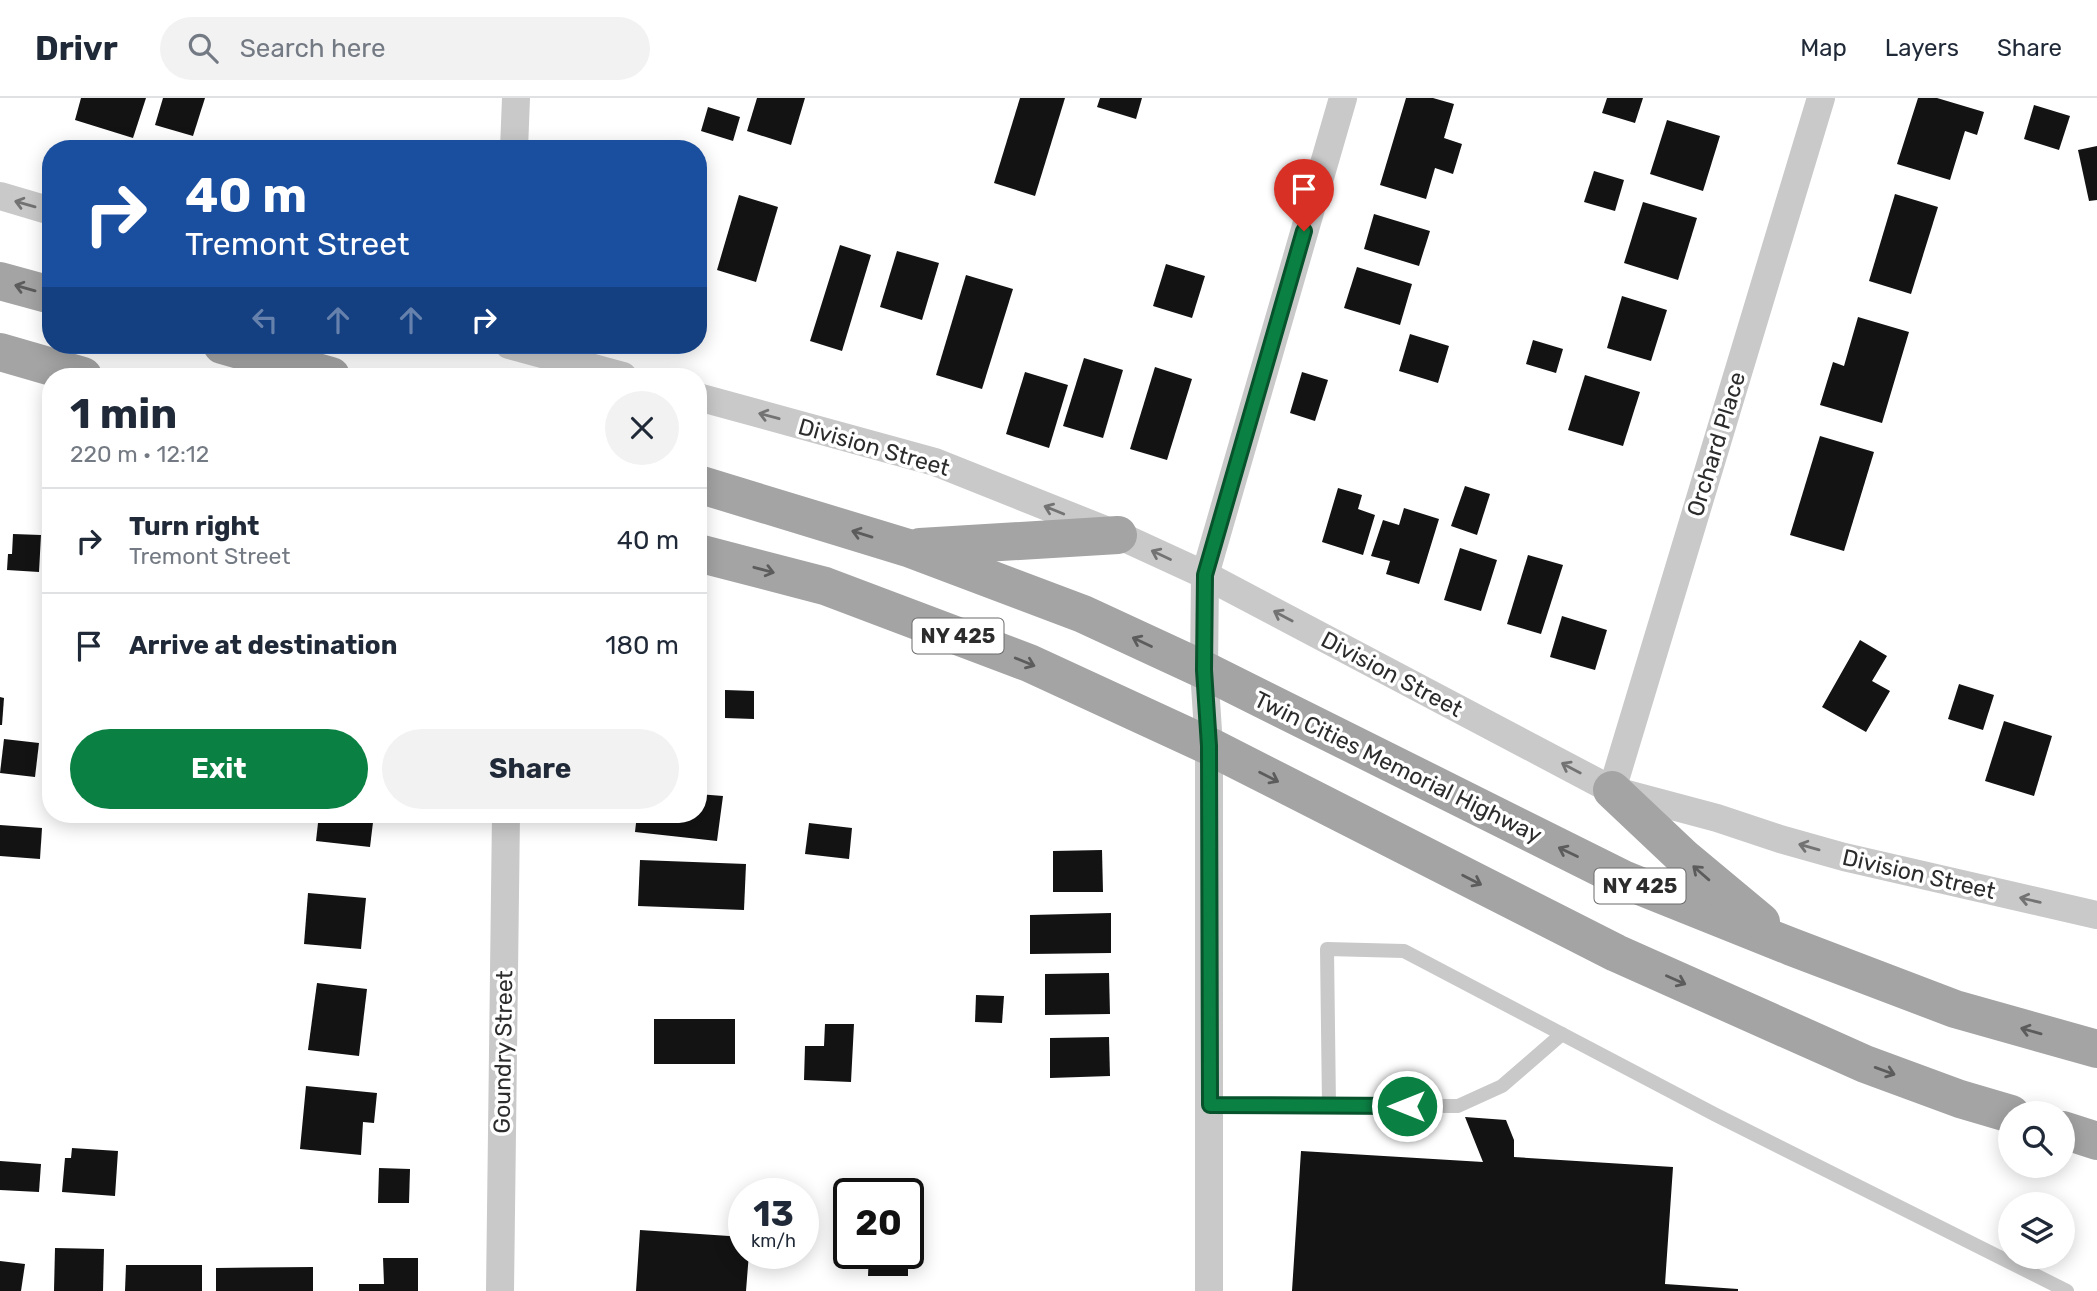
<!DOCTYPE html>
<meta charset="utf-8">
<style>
body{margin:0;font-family:Rubik,sans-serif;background:#f2f2f3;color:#1f2937;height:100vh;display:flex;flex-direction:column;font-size:26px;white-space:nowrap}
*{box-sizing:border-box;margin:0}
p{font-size:23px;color:#747a83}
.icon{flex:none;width:38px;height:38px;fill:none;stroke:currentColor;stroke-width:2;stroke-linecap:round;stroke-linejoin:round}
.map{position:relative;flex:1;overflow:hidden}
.side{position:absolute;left:42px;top:270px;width:665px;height:455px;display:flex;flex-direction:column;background:#fff;border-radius:28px;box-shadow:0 4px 18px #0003}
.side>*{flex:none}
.hud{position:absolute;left:42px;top:42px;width:665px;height:214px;border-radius:28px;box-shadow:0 4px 18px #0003;background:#1a4fa0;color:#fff;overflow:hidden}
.fabs{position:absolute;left:1998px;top:1003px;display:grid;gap:14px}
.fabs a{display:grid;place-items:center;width:77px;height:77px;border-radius:50%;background:#fff;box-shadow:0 4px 18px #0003;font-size:35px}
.speed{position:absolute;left:728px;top:1080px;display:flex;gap:14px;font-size:35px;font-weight:700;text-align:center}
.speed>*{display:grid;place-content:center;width:91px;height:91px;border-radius:50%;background:#fff;box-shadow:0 4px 18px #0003;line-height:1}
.speed small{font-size:18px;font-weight:400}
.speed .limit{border:4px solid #111;border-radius:10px;background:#fff;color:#111}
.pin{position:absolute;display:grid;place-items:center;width:60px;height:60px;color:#fff;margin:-72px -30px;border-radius:50% 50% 50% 0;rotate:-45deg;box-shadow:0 0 7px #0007}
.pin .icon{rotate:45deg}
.me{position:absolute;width:77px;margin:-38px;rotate:270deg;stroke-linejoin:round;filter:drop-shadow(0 0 5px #0008)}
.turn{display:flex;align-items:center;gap:24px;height:147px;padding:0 28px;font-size:32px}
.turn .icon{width:91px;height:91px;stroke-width:2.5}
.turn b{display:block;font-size:49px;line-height:60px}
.lanes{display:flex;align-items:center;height:66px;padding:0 28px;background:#0003;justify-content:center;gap:35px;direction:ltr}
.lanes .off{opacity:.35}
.round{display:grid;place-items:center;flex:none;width:74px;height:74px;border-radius:37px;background:#f2f2f3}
.overview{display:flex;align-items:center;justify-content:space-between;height:119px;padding:0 28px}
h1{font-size:42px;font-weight:700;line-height:52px}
.button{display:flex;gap:14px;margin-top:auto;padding:14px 28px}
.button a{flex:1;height:80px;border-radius:42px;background:#0b8043;color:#fff;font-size:28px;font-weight:700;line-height:80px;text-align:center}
.button a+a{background:#f2f2f3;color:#1f2937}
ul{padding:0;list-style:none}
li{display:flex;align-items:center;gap:21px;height:105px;padding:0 28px;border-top:2px solid #e0e1e3}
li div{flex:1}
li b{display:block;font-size:26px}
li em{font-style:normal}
header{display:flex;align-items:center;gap:42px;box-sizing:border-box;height:98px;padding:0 35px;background:#fff;border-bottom:2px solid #e0e1e3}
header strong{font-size:33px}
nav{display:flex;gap:38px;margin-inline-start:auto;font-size:24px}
.search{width:490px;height:63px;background:#f2f2f3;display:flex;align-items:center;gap:18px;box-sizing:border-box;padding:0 24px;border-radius:38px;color:#747a83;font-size:26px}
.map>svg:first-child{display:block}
.building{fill:#131313}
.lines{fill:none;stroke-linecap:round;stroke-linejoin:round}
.lane{stroke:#c9c9c9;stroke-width:14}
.street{stroke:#c9c9c9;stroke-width:28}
.primary{stroke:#a4a4a4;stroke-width:38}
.oneway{stroke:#737373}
.oneway2{stroke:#5c5c5c}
.route-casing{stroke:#07532c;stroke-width:18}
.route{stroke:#0b8043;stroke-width:12}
.labels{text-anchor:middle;stroke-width:7;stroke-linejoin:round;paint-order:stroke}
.shield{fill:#fff;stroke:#6b6b6b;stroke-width:2}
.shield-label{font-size:21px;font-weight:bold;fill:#2c2c2c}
.street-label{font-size:23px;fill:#2c2c2c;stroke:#fff}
</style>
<header>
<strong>Drivr</strong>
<div class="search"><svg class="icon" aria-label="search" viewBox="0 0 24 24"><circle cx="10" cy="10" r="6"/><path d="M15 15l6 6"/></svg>Search here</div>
<nav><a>Map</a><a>Layers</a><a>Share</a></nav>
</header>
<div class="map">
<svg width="2097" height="1193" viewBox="0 0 2097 1193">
<rect width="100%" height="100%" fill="#fff"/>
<g class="building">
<polygon points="81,0 146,0 133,40 75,22"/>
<polygon points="163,0 205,0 193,38 155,27"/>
<polygon points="757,0 805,0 791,47 747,33"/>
<polygon points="1020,0 1065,0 1035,98 994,85"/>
<polygon points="1100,0 1142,0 1136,21 1097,9"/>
<polygon points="1406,0 1433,0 1454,6 1444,40 1462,46 1453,76 1435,70 1426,101 1380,87"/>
<polygon points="1607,0 1643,0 1635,25 1602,15"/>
<polygon points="1918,0 1937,0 1984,14 1977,37 1965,33 1950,82 1897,66"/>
<polygon points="2034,7 2070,18 2059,52 2024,41"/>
<polygon points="708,9 740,19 733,43 701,33"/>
<polygon points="1667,22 1720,38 1703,93 1650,76"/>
<polygon points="2097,48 2097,102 2089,103 2078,52"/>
<polygon points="1594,73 1624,82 1615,113 1584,104"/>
<polygon points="1895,96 1938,109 1911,196 1869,183"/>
<polygon points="739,97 778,109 756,184 717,172"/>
<polygon points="1643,104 1697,120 1678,182 1624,165"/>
<polygon points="1374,116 1430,133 1419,168 1364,151"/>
<polygon points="840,147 871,157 842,253 810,243"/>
<polygon points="897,153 939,165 922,222 880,209"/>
<polygon points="1166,166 1205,178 1192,220 1153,208"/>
<polygon points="1357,169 1412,186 1400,227 1344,210"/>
<polygon points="966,177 1013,191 982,291 936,277"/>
<polygon points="1622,198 1667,212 1651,263 1607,250"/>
<polygon points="1858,219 1909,234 1882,325 1820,307 1833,264 1844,268"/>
<polygon points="1410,236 1449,248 1438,285 1399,273"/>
<polygon points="1533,242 1563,251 1556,275 1526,266"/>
<polygon points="1084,260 1123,272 1103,340 1063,328"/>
<polygon points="1155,269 1192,281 1167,362 1130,351"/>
<polygon points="1025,274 1068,287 1049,350 1006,336"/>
<polygon points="1302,274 1328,282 1315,323 1290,315"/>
<polygon points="1585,277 1640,294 1623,348 1568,332"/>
<polygon points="1820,338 1874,354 1844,453 1790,437"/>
<polygon points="1465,388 1490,396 1477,437 1451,428"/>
<polygon points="1338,390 1362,397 1358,411 1375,417 1363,457 1322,444"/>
<polygon points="1404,410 1439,421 1419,486 1386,476 1390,463 1371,458 1383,422 1399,427"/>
<polygon points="13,436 41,437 39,474 7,472 8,456 12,456"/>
<polygon points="1460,450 1497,462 1481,513 1444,502"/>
<polygon points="1528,457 1563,467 1541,536 1507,526"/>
<polygon points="1562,518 1607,532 1595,572 1550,559"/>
<polygon points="1860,542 1887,558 1872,583 1890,593 1866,634 1822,609"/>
<polygon points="1959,586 1994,597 1983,632 1948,621"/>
<polygon points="725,592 754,593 754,621 725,620"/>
<polygon points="0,599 4,600 2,627 0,627"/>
<polygon points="2004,623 2052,638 2034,698 1985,683"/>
<polygon points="4,641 39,645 35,679 0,675"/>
<polygon points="698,696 723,698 717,743 635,734 637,716 698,716"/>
<polygon points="319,716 374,716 370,749 316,743"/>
<polygon points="809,725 852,730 849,761 805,756"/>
<polygon points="0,727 42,730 40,761 0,758"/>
<polygon points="1102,752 1103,794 1053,794 1053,753"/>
<polygon points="640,762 746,766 744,812 638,808"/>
<polygon points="308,795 366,800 361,851 304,846"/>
<polygon points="1111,815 1111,855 1030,856 1030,817"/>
<polygon points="1109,875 1110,916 1045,917 1045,876"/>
<polygon points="317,885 367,891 359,958 308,952"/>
<polygon points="976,897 1004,898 1002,925 975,924"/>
<rect x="654" y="921" width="81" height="45"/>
<polygon points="825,926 854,926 851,984 804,982 805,948 824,948"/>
<polygon points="1109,939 1110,978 1050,980 1050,940"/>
<polygon points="306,988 377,995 374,1025 363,1024 361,1057 300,1051"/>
<polygon points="1465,1019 1506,1022 1514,1042 1514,1059 1673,1069 1665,1186 1738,1191 1738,1193 1292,1193 1301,1053 1483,1064"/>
<polygon points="72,1050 118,1053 115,1098 62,1094 65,1060 71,1060"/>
<polygon points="0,1063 41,1066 39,1094 0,1092"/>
<polygon points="379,1070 410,1071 409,1105 378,1105"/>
<polygon points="640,1132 744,1139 744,1155 749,1155 746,1193 636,1193"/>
<polygon points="55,1150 104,1151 103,1193 54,1193"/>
<polygon points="869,1155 908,1155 908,1178 868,1178"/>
<polygon points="383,1160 418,1160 418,1193 359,1193 359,1186 384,1186"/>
<polygon points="0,1163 25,1166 21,1193 0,1193"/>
<polygon points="126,1167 202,1167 202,1193 125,1193"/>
<polygon points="313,1169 313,1193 216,1193 216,1170"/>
</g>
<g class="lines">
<g class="lane">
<polyline points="1210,1007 1458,1008 1502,988 1562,936"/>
<polyline points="1329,1008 1327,851 1404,853 1716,1017 2067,1193"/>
</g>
<g class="street">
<polyline points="514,51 516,0"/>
<polyline points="0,98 51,113"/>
<polyline points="509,247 623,278"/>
<polyline points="698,299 935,364 1118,437 1205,477 1612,692 1717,720 1780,741 1844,759 2097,817"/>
<polyline points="1612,692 1821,0"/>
<polyline points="500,1193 506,716"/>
<polyline points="1209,1193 1209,648 1204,572 1205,477 1343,0"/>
</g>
<g class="primary">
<polyline points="0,183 51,197"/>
<polyline points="222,247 331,278"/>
<polyline points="0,254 83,278"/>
<polyline points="698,386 908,450 1083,516 1204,572 1625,782 1792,849 1955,911 2097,951"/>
<polyline points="920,449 1118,437"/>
<polyline points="698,455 825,488 1029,565 1209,648 1616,855 1865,966 1960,1001 2011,1016"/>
<polyline points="1612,692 1683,759 1761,824"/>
<polyline points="2063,1032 2097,1043"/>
</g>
</g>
<defs><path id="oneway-shaft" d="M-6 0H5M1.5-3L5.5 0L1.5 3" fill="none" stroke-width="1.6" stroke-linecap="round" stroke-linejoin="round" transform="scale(1.75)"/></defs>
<g class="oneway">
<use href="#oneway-shaft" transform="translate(25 106) rotate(-164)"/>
<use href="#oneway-shaft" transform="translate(769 318) rotate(-165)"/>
<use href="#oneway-shaft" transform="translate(1054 412) rotate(-158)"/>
<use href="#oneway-shaft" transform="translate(1161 457) rotate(-155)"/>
<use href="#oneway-shaft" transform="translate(1283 518) rotate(-152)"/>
<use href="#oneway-shaft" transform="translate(1571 670) rotate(-152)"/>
<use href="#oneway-shaft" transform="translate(1809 749) rotate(-164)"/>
<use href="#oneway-shaft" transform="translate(2030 802) rotate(-167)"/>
</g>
<g class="oneway2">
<use href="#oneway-shaft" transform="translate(25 190) rotate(-164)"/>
<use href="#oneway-shaft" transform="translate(862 436) rotate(-163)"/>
<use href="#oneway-shaft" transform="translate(764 472) rotate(15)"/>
<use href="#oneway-shaft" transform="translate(1142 544) rotate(-155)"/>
<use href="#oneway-shaft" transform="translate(1025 564) rotate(22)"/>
<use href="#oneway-shaft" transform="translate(1269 679) rotate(27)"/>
<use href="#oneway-shaft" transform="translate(1568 754) rotate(-154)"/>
<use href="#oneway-shaft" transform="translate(1701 775) rotate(-139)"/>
<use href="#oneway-shaft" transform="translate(1472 782) rotate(27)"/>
<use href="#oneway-shaft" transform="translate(1676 882) rotate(24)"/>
<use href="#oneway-shaft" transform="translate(2031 933) rotate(-164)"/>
<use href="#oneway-shaft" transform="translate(1885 973) rotate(20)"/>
</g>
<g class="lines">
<defs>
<polyline id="route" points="1304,133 1205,477 1204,572 1209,648 1210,1007 1407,1008"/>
</defs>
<use href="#route" class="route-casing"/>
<use href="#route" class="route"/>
</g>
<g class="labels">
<g class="shield">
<rect x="912.5" y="520.5" width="91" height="35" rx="5"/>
<rect x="1594.5" y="770.5" width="91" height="35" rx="5"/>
</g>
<g class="shield-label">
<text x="958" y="545">NY 425</text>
<text x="1640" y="795">NY 425</text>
</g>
<g class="street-label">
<text transform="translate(1716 346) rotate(-73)" y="8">Orchard Place</text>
<text transform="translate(874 349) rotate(16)" y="8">Division Street</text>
<text transform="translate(1392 576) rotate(28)" y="8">Division Street</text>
<text transform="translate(1398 669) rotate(26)" y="8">Twin Cities Memorial Highway</text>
<text transform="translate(1919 776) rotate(13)" y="8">Division Street</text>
<text transform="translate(503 954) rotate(-89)" y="8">Goundry Street</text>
</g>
</g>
</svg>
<div class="fabs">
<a><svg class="icon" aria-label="search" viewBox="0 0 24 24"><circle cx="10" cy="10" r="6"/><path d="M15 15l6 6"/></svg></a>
<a><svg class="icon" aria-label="layers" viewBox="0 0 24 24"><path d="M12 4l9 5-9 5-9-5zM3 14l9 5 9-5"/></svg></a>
</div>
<div class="speed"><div>13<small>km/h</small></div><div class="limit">20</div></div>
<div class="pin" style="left:1304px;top:133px;background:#d93025"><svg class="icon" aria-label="arrive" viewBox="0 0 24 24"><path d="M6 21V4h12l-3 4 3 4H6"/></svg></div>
<svg class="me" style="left:1407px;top:1008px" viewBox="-20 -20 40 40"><circle r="17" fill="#0b8043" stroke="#fff" stroke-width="3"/><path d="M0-11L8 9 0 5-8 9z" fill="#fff"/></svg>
<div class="hud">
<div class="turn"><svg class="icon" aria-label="right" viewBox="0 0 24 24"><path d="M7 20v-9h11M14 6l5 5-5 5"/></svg><div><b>40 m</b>Tremont Street</div></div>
<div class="lanes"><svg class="icon off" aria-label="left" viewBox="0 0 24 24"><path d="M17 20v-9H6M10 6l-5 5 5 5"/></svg><svg class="icon off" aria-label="ahead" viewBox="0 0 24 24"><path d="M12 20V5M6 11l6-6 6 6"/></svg><svg class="icon off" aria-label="ahead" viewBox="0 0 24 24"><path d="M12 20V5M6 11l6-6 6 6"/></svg><svg class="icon" aria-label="right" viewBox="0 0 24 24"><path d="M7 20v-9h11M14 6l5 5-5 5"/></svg></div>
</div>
<section class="side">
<div class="overview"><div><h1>1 min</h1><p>220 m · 12:12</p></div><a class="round"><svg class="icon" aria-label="close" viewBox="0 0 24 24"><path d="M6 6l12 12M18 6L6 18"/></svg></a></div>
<ul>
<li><svg class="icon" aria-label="right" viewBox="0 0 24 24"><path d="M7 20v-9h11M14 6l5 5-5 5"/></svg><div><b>Turn right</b><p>Tremont Street</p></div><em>40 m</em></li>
<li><svg class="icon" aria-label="arrive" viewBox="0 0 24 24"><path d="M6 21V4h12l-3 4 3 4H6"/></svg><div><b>Arrive at destination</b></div><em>180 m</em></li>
</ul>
<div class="button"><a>Exit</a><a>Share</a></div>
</section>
</div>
